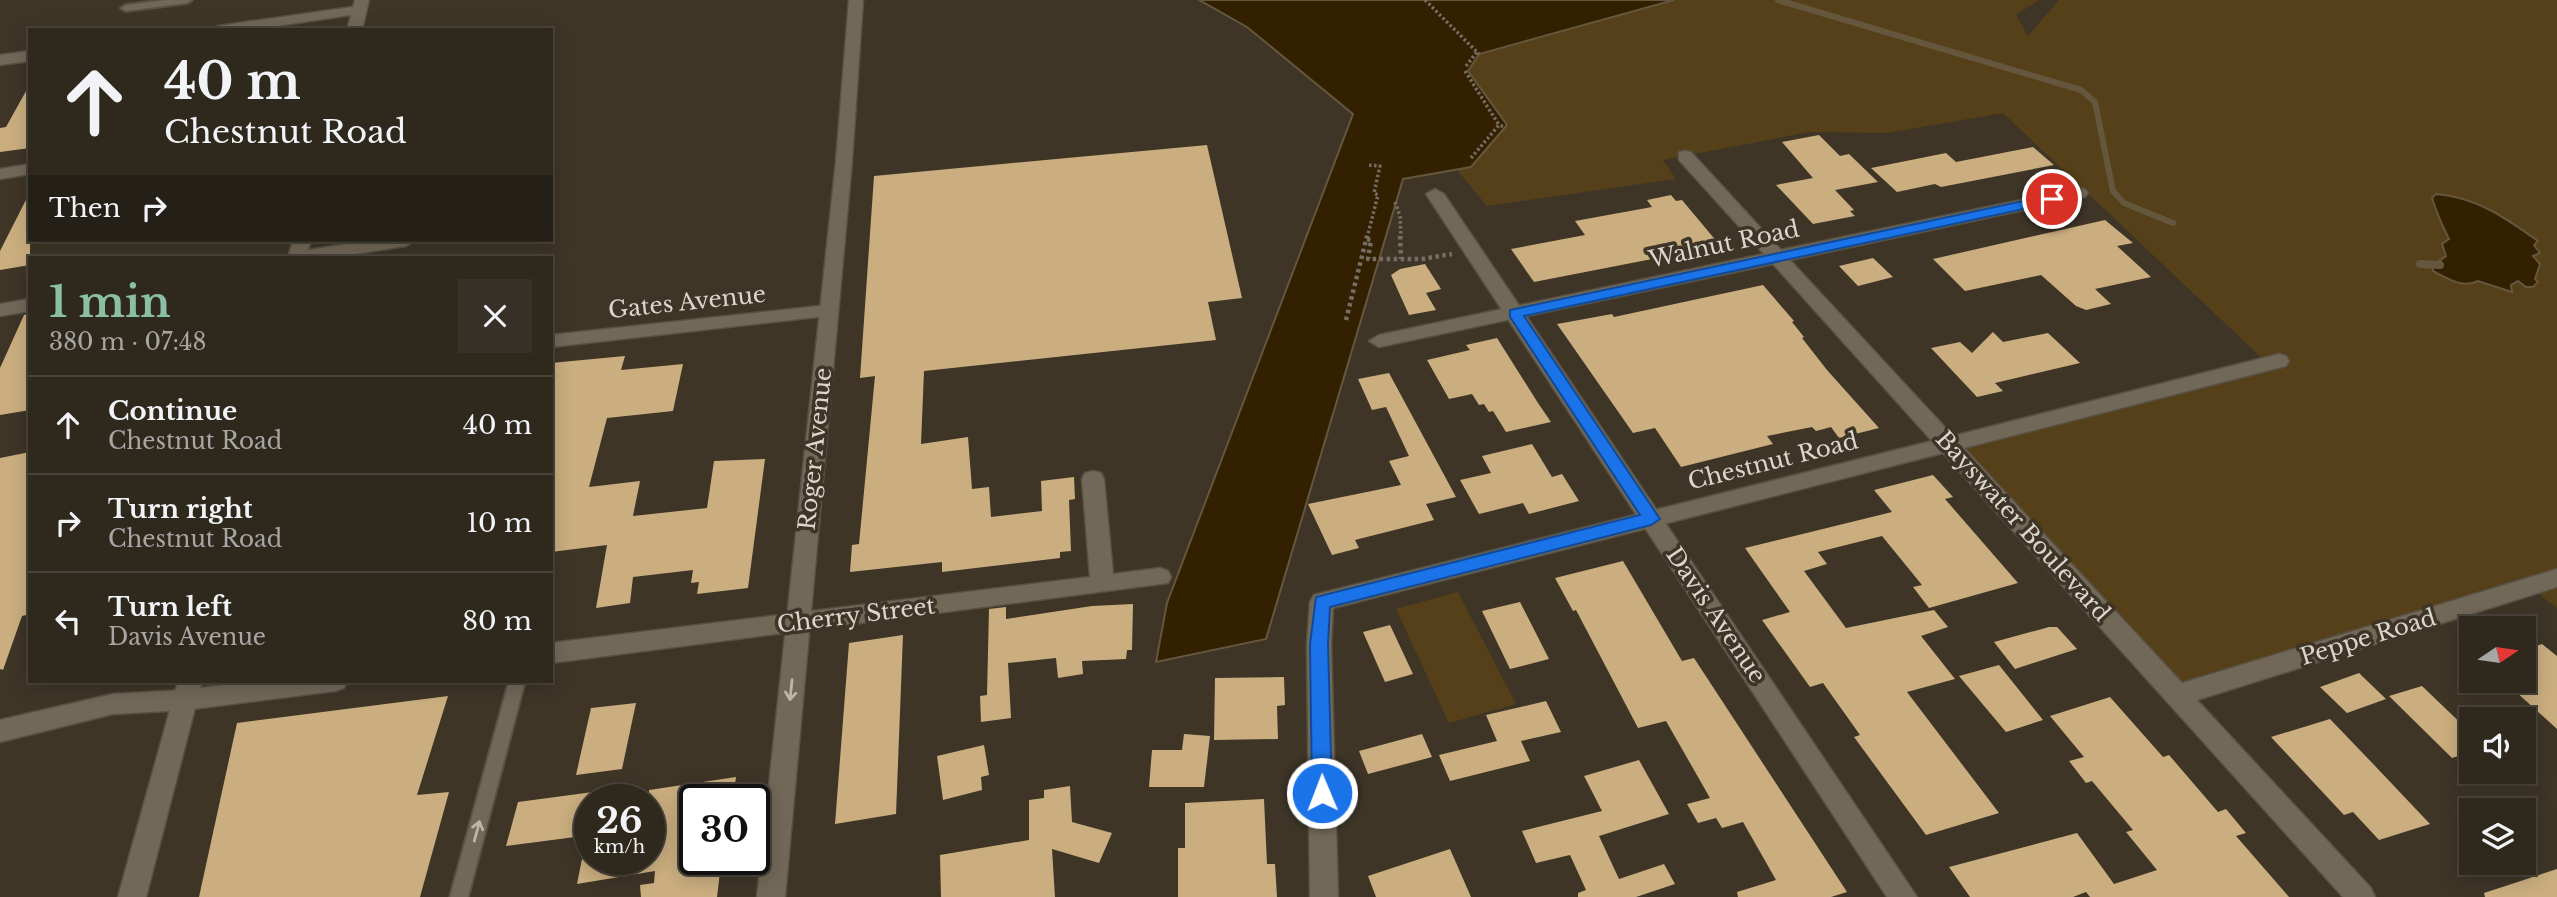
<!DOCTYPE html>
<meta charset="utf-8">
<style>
body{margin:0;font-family:"Libre Baskerville",serif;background:#363026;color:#f1f3f6;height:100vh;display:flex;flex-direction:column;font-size:26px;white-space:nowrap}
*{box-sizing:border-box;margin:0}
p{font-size:23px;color:#a7a6a4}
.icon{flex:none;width:38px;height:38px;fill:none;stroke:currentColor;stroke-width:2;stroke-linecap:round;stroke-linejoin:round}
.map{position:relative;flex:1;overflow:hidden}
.sheet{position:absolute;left:28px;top:256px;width:525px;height:427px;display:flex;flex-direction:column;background:#2e281d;border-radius:0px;box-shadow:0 4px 18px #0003,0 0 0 2px #49443b}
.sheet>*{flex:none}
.guide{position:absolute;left:28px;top:28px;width:525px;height:214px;border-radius:0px;box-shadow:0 4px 18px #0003,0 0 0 2px #49443b;background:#2e281d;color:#f1f3f6;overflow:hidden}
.needle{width:46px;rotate:77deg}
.buttons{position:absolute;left:2459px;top:616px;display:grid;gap:14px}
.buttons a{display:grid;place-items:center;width:77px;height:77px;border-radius:0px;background:#2e281d;box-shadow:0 4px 18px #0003,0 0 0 2px #49443b;font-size:35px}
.speed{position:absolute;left:574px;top:784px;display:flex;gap:14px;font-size:35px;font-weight:700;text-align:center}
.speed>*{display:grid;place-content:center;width:91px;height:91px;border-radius:50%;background:#2e281d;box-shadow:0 4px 18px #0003,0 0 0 2px #49443b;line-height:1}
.speed small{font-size:18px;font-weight:400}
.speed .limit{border:4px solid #111;border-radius:10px;background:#fff;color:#111}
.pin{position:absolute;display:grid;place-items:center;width:60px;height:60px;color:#fff;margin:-30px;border:4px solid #fff;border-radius:50%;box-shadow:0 2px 7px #0007}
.me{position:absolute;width:77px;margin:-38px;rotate:359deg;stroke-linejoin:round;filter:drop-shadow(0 0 5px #0008)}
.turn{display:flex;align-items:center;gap:24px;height:147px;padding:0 21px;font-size:32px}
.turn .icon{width:91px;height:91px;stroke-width:2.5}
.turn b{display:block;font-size:49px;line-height:60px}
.then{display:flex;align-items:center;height:66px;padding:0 21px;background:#0003;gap:14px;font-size:26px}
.round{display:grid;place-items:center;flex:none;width:74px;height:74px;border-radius:0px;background:#363026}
.head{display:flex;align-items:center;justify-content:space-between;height:119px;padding:0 21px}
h1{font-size:42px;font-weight:700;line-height:52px;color:#8abfa5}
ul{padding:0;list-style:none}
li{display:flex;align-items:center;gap:21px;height:98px;padding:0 21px;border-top:2px solid #49443b}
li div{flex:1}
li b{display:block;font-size:26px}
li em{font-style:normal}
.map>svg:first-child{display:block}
.green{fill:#554019}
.water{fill:#322000;stroke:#65573e;stroke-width:2}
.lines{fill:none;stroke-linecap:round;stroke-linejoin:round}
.stream-far1{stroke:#65573e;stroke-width:6}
.stream{stroke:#65573e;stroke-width:8}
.building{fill:#caae7f}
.service-casing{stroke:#575144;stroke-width:4}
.minor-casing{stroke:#575144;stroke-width:3}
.tertiary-casing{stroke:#575144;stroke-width:3}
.path-far1{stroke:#766e62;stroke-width:3.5;stroke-dasharray:2.5 2.5;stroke-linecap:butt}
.path{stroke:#766e62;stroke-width:4.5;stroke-dasharray:3.5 3.5;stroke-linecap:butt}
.service{fill:#726858;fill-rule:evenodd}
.minor{fill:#726858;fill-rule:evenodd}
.tertiary{fill:#726858;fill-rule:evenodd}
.oneway{stroke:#bcb5aa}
.route{fill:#1a73e8;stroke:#114b97;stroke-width:2}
.labels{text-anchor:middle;stroke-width:7;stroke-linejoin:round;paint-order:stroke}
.street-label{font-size:23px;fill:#dbd6cd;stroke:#3e3527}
</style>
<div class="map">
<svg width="2557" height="897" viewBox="0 0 2557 897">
<rect width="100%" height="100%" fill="#3e3527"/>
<g class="green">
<polygon points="1674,0 2039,0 2016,15 2028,36 2059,0 2557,0 2557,608 2534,590 2182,703 1948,442 2267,363 2003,113 1887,133 1810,132 1663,160 1676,179 1487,206 1457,170 1471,167 1507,125 1468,71 1479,54"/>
<polygon points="1458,592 1516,704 1449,723 1396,609"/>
</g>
<g class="water">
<polygon points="1199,0 1674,0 1479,54 1468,71 1507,125 1471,167 1403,179 1266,639 1156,662 1167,603 1353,114 1247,27"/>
<path d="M2436,194C2476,197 2506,218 2538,241L2534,245L2540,253L2533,256L2540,264L2535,279L2538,282L2533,287H2526L2518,281L2511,285L2512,292L2478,281C2463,289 2447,278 2433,271L2432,266L2446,256L2442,244L2449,239C2443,227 2436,211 2432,198Z"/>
</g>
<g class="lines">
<polyline class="stream-far1" points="1778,0 2081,90 2095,102 2113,191 2124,203 2173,223"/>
<polyline class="stream" points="2420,264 2440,265"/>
</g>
<g class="building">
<polygon points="30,84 30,148 0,152 0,128 6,127"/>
<polygon points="1819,135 1840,156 1849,154 1878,182 1835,190 1854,210 1850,211 1855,216 1813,224 1776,185 1813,178 1782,142"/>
<polygon points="1207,145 1242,298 1208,302 1216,340 924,371 921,444 968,437 972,489 989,487 991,517 1042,511 1041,481 1074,477 1075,499 1069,500 1071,551 1060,552 1060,558 942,572 942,562 850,572 852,545 859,544 875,376 860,378 874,176"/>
<polygon points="2033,147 2054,165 1941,187 1935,184 1897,192 1871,168 1946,153 1956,162"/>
<polygon points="30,192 30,265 0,270 0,251"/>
<polygon points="1671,195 1676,201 1682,200 1723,249 1691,255 1688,252 1534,282 1511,249 1585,235 1575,221 1652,207 1647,200"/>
<polygon points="2105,220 2133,243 2117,246 2151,277 2095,289 2111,304 2086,310 2076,306 2041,275 1965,291 1933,259"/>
<polygon points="1873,258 1893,277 1858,286 1839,266"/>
<polygon points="1425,264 1441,289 1426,293 1436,310 1409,315 1391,275 1400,269"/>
<polygon points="1763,285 1794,321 1792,322 1804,337 1802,338 1827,370 1879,428 1839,438 1831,427 1816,431 1812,427 1767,436 1773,444 1681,467 1655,428 1633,433 1557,324 1612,314 1614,317"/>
<polygon points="30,314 30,410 0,415 0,368 24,315"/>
<polygon points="1993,332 2003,342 2048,333 2080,363 1995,383 2003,391 1977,397 1931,348 1960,342 1972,353"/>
<polygon points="1497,338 1538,403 1551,422 1506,432 1493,411 1489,412 1484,404 1479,405 1472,394 1449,399 1427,360 1470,350 1466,345"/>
<polygon points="625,356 621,370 683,364 673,411 607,418 589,487 640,481 633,516 707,508 714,461 765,459 748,588 697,594 699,582 691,583 693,570 633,577 630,603 596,608 607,545 551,552 551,363"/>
<polygon points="1389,373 1456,497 1426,504 1434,520 1355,540 1359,548 1332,555 1308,504 1401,485 1389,461 1409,456 1386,407 1372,410 1358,379"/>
<polygon points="1532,444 1552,477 1562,474 1579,501 1529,514 1523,503 1479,514 1460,480 1491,473 1482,456"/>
<polygon points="30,452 30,614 22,616 3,670 0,669 0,458"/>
<polygon points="1933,475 1953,497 1945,499 2018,583 1929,608 1913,587 1922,585 1882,536 1818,552 1827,564 1804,571 1846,628 1934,610 1948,627 1921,636 1955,679 1907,692 1999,813 1926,835 1854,737 1860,735 1823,683 1810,687 1762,620 1790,612 1745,548 1892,512 1874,490"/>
<polygon points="1623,561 1682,661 1694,658 1847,892 1831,897 1738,897 1737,892 1776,880 1743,822 1722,828 1716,818 1698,823 1687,804 1710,798 1666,721 1638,728 1576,610 1573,611 1555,578"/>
<polygon points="1520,602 1549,659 1510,669 1482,611"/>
<polygon points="1133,604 1132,650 1127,650 1126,659 1082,661 1083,674 1058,678 1056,658 1008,663 1011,718 981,722 980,696 987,695 989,609 1006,607 1006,619 1092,606"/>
<polygon points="1390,625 1413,674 1385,682 1363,632"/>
<polygon points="2049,627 2057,627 2077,649 2015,669 1994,642"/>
<polygon points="903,635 896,814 835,824 849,643"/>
<polygon points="2542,644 2557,656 2557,729 2504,681 2524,681 2524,650"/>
<polygon points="1999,665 2043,720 2006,732 1959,676"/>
<polygon points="2359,673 2386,699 2347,713 2320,687"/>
<polygon points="1284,677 1285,705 1277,706 1278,739 1214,740 1215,678"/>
<polygon points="2422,686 2471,733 2471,752 2452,758 2389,696"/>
<polygon points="448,696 417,795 449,792 420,897 199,897 237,723"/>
<polygon points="2110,697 2163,757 2169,755 2218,812 2226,809 2246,833 2236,836 2289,897 2090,897 2086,892 2073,897 1970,897 1949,867 2077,833 2114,884 2157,870 2126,832 2133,830 2092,781 2086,783 2069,761 2084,757 2050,716"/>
<polygon points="1546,701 1561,732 1521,741 1530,761 1450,781 1439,755 1497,741 1486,715"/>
<polygon points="636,703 622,769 576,775 591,708"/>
<polygon points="2330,719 2377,768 2430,824 2379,840 2353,812 2344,815 2271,737"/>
<polygon points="1184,734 1210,736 1204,787 1149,787 1152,750 1182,750"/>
<polygon points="1422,734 1432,757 1368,774 1359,751"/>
<polygon points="984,745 989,775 981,777 982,790 943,800 937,756"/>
<polygon points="1639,760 1669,814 1599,836 1619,879 1664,864 1675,884 1636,897 1578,897 1578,893 1586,890 1570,855 1536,863 1522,831 1602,811 1584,776"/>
<polygon points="736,777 733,800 695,800 695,876 720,872 717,897 641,897 640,885 654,883 655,871 577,884 582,859 649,859 649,790"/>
<polygon points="1070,786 1072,822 1112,833 1099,863 1052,849 1055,897 941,897 940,855 1029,840 1029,800 1044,798 1044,790"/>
<polygon points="593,792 583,836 506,846 518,802"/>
<polygon points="1264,799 1267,864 1275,864 1277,897 1178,897 1178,848 1185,848 1185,803"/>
<polygon points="1450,849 1471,897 1376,897 1368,876"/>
<polygon points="2557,869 2557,897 2485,897 2484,893"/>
</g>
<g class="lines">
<defs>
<g id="service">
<polygon points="165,0 192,0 187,3 126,11 121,8 126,5"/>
<polygon points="509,681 525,681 468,897 450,897"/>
</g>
<g id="minor">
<polygon points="359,6 366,10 364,13 251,30 211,30 218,26"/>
<polygon points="30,51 30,61 0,65 0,55"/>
<polygon points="1685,151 1691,152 1781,250 2079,188 2085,189 2088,193 2085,197 2079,198 1790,260 1953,436 2279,354 2286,356 2289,361 2286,366 1964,448 2182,683 2557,569 2557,587 2197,700 2371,888 2375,897 2343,897 1943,453 1333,608 1331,644 1338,897 1310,897 1307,644 1310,602 1314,595 1932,441 1773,264 1379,347 1369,341 1379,335 1764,254 1679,160 1679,152"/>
<polygon points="30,164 30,174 0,179 0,169"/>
<polygon points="373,240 415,240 406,246 335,257 293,257 302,251"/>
<polygon points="30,299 30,311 0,316 0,304"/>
<polygon points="828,305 835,307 837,311 835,315 551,347 551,335"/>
<polygon points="1093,471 1101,473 1104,479 1113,574 1160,568 1168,571 1171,577 1168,583 551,663 551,643 1090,577 1082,479 1085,473"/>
<polygon points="255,681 347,681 344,688 335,691 185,710 113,714 0,742 0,720 113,694 185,690"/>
</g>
<g id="tertiary">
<polygon points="355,0 369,0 362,30 347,30"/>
<polygon points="849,0 863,0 852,161 785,897 757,897 836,161"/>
<polygon points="1435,189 1444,194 1917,897 1887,897 1426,194"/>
<polygon points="293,240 311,240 306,257 288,257"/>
<polygon points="178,681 202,681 146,897 118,897"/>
</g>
</defs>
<use href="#service" class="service-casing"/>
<use href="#minor" class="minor-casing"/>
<use href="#tertiary" class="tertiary-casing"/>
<g class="path-far1">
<polyline points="1425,0 1479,54"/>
<polyline points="1466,66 1477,52"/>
<polyline points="1465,71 1499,125"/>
<polyline points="1471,158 1499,125 1505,127"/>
<polyline points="1395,202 1400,216 1401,238"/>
<polyline points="1367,238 1378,195 1374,193 1380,166 1367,165"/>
</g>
<g class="path">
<polyline points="1400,236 1401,259"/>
<polyline points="1367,239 1371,240 1368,259 1422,259 1452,254"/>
<polyline points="1346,320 1367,236"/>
</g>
<use href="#service" class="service"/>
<use href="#minor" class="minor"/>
<use href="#tertiary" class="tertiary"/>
</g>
<defs><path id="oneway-shaft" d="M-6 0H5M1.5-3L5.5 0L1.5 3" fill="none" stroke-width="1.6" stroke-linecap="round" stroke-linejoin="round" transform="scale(1.75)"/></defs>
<g class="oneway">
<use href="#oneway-shaft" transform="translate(791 690) rotate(96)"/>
<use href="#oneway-shaft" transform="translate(477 831) rotate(-75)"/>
</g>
<polygon class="route" points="2052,195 2058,199 2056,202 1524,316 1660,519 1651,525 1330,607 1328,644 1332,793 1329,799 1322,802 1315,799 1312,793 1310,644 1316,597 1640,515 1510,317 1510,310"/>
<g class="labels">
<g class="street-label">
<text transform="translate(1724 244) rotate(-12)" y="8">Walnut Road</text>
<text transform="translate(687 302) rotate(-6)" y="8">Gates Avenue</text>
<text transform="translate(815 449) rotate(-84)" y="8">Roger Avenue</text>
<text transform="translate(1773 461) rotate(-14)" y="8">Chestnut Road</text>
<text transform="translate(2023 526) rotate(48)" y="8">Bayswater Boulevard</text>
<text transform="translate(856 615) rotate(-7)" y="8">Cherry Street</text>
<text transform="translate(1716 615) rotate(56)" y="8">Davis Avenue</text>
<text transform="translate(2368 637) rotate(-17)" y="8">Peppe Road</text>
</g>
</g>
</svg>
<div class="buttons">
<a><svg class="needle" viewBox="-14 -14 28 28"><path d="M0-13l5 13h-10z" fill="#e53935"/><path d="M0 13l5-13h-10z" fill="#a7a6a4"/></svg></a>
<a><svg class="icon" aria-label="sound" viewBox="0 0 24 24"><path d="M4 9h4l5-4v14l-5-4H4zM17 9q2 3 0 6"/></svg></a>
<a><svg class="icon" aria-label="layers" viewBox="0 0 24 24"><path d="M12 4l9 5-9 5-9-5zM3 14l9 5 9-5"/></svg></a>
</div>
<div class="speed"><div>26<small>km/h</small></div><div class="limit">30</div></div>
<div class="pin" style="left:2052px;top:199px;background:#d93025"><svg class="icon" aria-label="arrive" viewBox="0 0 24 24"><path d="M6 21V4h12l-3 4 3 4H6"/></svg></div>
<svg class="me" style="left:1322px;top:793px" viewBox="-20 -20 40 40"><circle r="17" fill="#1a73e8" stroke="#fff" stroke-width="3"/><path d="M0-11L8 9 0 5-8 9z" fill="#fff"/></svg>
<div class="guide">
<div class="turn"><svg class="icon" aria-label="ahead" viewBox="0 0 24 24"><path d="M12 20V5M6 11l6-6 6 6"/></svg><div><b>40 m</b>Chestnut Road</div></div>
<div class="then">Then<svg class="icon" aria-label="right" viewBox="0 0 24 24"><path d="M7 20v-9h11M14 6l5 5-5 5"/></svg></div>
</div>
<section class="sheet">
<div class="head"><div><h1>1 min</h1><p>380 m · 07:48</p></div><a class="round"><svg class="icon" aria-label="close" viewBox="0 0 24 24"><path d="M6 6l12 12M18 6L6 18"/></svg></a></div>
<ul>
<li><svg class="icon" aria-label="ahead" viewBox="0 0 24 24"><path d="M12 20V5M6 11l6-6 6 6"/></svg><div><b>Continue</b><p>Chestnut Road</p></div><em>40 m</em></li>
<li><svg class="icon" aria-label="right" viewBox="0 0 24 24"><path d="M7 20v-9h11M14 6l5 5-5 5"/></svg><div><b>Turn right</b><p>Chestnut Road</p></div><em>10 m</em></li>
<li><svg class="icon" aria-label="left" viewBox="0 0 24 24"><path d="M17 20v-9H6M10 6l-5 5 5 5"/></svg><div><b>Turn left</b><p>Davis Avenue</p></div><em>80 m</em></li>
</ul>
</section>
</div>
